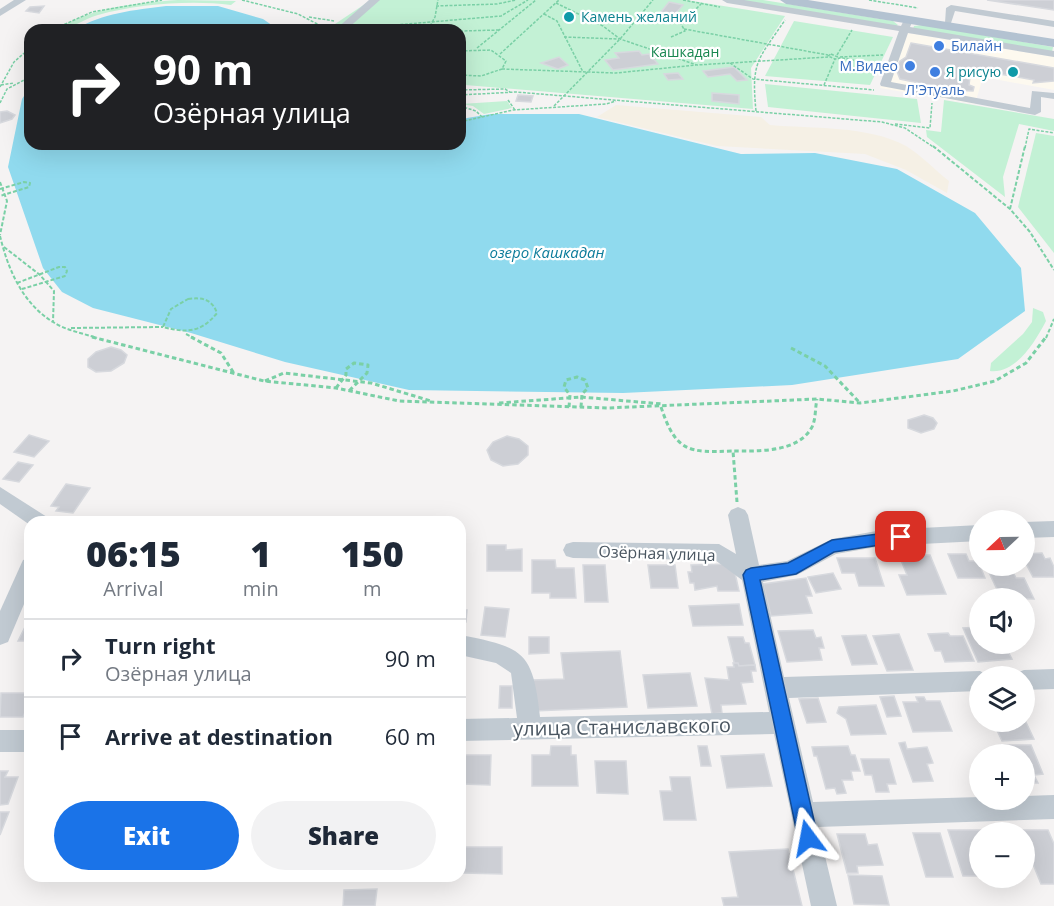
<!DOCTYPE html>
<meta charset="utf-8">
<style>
body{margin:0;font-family:"Open Sans",sans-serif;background:#f2f2f3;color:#1f2937;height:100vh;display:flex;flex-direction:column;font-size:22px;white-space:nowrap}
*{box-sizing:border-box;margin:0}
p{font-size:20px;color:#747a83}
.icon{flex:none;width:33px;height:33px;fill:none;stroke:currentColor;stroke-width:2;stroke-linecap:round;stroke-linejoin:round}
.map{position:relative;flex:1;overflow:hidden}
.details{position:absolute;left:24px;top:516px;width:442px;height:366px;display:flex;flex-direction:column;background:#fff;border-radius:18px;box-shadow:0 6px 24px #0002}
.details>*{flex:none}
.top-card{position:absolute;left:24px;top:24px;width:442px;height:126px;border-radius:18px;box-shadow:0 6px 24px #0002;background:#202124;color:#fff;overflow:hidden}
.needle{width:39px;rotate:248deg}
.buttons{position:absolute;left:969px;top:510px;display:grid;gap:12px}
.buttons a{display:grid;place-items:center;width:66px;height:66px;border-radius:50%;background:#fff;box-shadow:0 6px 24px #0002;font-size:30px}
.pin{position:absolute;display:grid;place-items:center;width:51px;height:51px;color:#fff;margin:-26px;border-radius:12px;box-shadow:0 3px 9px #0006}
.me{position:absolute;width:66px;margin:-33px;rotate:347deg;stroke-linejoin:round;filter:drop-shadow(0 0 4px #0008)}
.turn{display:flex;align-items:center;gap:21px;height:126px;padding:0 30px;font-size:27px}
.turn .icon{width:78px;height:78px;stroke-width:2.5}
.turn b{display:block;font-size:42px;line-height:51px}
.eta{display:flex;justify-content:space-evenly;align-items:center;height:102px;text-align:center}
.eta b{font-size:36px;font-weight:800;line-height:42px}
.cta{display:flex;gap:12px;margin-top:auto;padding:12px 30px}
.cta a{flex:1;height:69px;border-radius:36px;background:#1a73e8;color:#fff;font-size:24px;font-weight:800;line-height:69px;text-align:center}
.cta a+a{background:#f2f2f3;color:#1f2937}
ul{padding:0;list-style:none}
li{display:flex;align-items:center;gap:18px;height:78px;padding:0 30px;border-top:2px solid #e0e1e3}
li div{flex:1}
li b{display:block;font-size:22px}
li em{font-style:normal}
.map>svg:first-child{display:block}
.commercial{fill:#fdf9ef}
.green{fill:#c3f1d5}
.sand{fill:#f5f0e5}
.water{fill:#90daee}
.building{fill:#cdcfd5;stroke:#d7d9de;stroke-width:1.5}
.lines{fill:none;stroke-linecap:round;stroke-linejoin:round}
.path-far2{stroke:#7ad0a6;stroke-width:1.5;stroke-dasharray:3 1.5;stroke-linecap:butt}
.path-far1{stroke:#7ad0a6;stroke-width:2;stroke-dasharray:4 2;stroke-linecap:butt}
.path{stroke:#7ad0a6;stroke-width:3;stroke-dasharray:4.5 3;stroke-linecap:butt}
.minor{fill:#c1cad2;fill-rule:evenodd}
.major{fill:#b3c2d1;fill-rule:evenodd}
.route{fill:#1a73e8;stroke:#114b97;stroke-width:1.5}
.culture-dot{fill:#0f9aa8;stroke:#fff;stroke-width:2}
.shop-dot{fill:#3f7fe0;stroke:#fff;stroke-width:2}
.labels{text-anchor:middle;stroke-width:4.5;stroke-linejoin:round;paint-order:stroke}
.far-culture-label{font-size:14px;fill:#0d838f;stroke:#fff;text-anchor:start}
.far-shop-label{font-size:14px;fill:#366cbe;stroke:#fff;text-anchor:start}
.far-park-label{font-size:14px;fill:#17864f;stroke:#fff}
.far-water-label{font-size:15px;font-style:italic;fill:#0c7c9b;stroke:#fff}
.street-label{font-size:16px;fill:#4a5661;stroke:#fff}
.near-street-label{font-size:20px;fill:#4a5661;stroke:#fff}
</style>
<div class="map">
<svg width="1054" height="906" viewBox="0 0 1054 906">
<rect width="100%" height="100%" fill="#f5f3f3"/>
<polygon class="commercial" points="901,32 1054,57 1054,90 983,77 975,104 880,88"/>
<g class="green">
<path d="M178,0L236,1L231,5C190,0 139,4 98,15C83,19 71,30 56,30C91,7 136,3 178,0Z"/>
<polygon points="371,0 686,0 785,16 751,68 753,109 465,85 461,83 460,30 340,30 332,26"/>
<polygon points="736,0 763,0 893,21 898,25 895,27"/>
<polygon points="794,21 893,37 870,85 765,76"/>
<polygon points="923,25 1053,47 1052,52 913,29 914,26"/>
<polygon points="765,84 917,99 921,123 768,107"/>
<polygon points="944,100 1054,119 1054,131 1019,124 1003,177 1005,197 927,137 926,130 941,132"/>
<polygon points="507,101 512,108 484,114 473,106 461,104"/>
<polygon points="1036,133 1054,136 1054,253 1018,207"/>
<path d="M1033,308L1043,312L1046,321C1035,342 1016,374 990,371L991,363L1023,334L1032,322Z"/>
</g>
<path class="sand" d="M616,105L761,117L770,125C813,129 867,125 906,146C921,155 935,170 949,181L947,193L906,170L865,154L717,146L597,117Z"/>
<g class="water">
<path d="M166,6H218L263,19L279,30H75C101,13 135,10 166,6Z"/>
<polygon points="30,87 30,144 460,144 461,119 491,114 579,114 741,154 815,153 897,169 975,213 1021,268 1025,311 958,359 792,385 623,393 409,390 285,362 191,333 93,308 62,292 43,268 8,167 22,99"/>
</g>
<g class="building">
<polygon points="987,0 1054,0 1054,10"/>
<polygon points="669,2 683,5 675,14 661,12"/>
<polygon points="44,6 39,13 26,11 30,7"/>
<polygon points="911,43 1054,68 1054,81 1033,83 1034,80 971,69 969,85 974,87 973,91 952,90 900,79 896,69 900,61 906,57"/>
<polygon points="639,51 642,55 649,54 658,64 613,70 605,60 619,58 615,53"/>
<polygon points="559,57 568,65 558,69 541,63"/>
<polygon points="734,67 747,80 737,81 730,74 708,77 703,71"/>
<polygon points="678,73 683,79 668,80 664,74"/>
<polygon points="712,93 739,95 739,104 712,101"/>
<polygon points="518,95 533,96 531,102 516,101"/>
<polygon points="7,111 15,115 12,119 0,123 0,112"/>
<polygon points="111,347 121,350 127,355 124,363 111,371 96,372 88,367 88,359 96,352"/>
<polygon points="924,415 933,418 937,423 934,429 921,433 908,428 908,420"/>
<polygon points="29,435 49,441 34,457 14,452"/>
<polygon points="507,436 519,439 528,446 528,455 518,464 503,466 491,460 487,450 493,442"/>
<polygon points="18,462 33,465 19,482 3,479"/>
<polygon points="66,484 90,488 73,513 56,511 59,507 51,506"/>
<polygon points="487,545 506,545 506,550 522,549 522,571 487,571"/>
<polygon points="896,548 915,548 918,555 930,555 946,594 907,595 899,575 907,575"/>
<polygon points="1042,553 1045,559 1050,558 1054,567 1054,577 1033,577 1024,560 1024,554"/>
<polygon points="948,554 966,554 969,561 978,561 985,578 958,578"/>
<polygon points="837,558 875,558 884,586 859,586 855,573 842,573"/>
<polygon points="532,560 555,560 556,568 574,568 576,598 550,598 550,593 532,593"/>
<polygon points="733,564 739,591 718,591 717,586 695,590 694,583 690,583 688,572 692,572 691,565"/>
<polygon points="583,565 605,565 608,602 585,602"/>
<polygon points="648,565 675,565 678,588 651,588"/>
<polygon points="986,566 1010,566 1016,578 1024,578 1034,599 1001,598"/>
<polygon points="833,573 841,589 816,593 808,577"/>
<polygon points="806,578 812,596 806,596 812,613 771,616 763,584"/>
<polygon points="460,599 465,599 463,610 467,610 466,622 460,621"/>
<polygon points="739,604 743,625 693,626 689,606"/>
<polygon points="485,607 509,609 505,637 481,635"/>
<polygon points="28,621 30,621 30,641 18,641"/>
<polygon points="980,627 980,644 1004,644 1012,659 978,662 963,628"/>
<polygon points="813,630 816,638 821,637 824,648 819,648 822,660 787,662 778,631"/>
<polygon points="948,633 950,636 963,636 974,661 945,662 941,651 935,651 928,634"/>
<polygon points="899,634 913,670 887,671 873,636"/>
<polygon points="866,635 877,664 852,665 842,636"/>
<polygon points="529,637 549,637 549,653 529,654"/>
<polygon points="728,637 743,637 745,643 749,643 755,665 735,666"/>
<polygon points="620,651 627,707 534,711 532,680 564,679 561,653"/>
<polygon points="733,663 738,663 739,666 755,665 756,671 751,671 753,682 741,683 746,704 721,705 722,713 712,714 705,678 729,680 727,667 734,667"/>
<polygon points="690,673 697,706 648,708 643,675"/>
<polygon points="500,686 512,686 512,708 499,708"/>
<polygon points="1,693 30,693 30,700 23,717 0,717"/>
<polygon points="894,696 901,716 887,717 880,697"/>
<polygon points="916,697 924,697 926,701 940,701 952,731 913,732 903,702 918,702"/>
<polygon points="818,698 826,722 807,723 799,699"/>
<polygon points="876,705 886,734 851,735 846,719 837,713 839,707"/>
<polygon points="1024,718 1034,739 1002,741 994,724 986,725 985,722 1024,722"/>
<polygon points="905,742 907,749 927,747 933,763 927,764 933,781 913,782 899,743"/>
<polygon points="1001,745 1031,745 1043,774 1034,775 1038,783 1024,783 1024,754 1004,754"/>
<polygon points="551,746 571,746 571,755 576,755 578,786 532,786 532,755 550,755"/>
<polygon points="698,746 707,746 711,766 701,766"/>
<polygon points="848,746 851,755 855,755 860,771 851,771 853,780 842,780 846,793 837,794 835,788 826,789 817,756 814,756 812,747"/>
<polygon points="764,754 772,786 727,788 721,756"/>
<polygon points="464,755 491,755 490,785 462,784"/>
<polygon points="861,759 889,759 896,784 887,784 889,792 876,792 872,775 865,775"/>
<polygon points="595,761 626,761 628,794 597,793"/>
<polygon points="0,771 8,771 5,777 18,777 8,804 0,805"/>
<polygon points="670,777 690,777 696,820 664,820 660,791 672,791"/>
<polygon points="0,812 9,812 0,835"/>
<polygon points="948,830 991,830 992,832 980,832 980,876 963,876"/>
<polygon points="1015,830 1048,830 1054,844 1054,884 1041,884 1024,842 1024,832 1016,832"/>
<polygon points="913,833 940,833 953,877 926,877"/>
<polygon points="837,834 865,834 868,845 877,844 883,865 857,866 858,873 847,873"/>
<polygon points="464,847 502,847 502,874 463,873"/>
<polygon points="788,849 802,906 724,906 722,898 738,897 729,852"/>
<polygon points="848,875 882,876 889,905 854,904"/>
<polygon points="377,889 375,906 343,906 344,890"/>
</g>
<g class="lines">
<g class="path-far2">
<polyline points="242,0 298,14 329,30"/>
<polyline points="683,0 720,7"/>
<polyline points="869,0 918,8"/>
<polyline points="556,3 603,26 620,39 697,65 828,57"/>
<polyline points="436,6 497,4 516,0"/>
<polyline points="544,14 557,21 583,72"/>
<polygon points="567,16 571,16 573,18 567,19 565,17"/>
<polyline points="309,17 334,21"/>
<polyline points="360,28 501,16 528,0"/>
<polyline points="684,29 828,55"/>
<polyline points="52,30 92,12 162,0"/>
<polyline points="428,30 435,17 438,0"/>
<polyline points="460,31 500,30"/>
<polyline points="564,37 619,39"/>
<polyline points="671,37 685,31 681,24 701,4"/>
<polyline points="477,48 536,0"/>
<polyline points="460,51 491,50 506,61 502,69 481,76 460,75"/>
<polyline points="500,54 559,0"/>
<polygon points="831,54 840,58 835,59 828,56"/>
<polyline points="837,55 852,30"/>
<polyline points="840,57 883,55"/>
<polyline points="842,58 880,65"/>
<polyline points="730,63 753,79 874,90"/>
<polyline points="502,69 616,73 696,65"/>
<polyline points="1,85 14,83"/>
<polyline points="824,85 835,59"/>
<polyline points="0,87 14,62 30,48"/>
<polyline points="460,90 505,89 510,92"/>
<polyline points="460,95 516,92 882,122 905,128 935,148"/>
<polyline points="508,100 515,110"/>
<polyline points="0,103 7,89 30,77"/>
<polyline points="460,106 476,111 482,117"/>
<polyline points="554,106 620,39 653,0"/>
<path d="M756,111C751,61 758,60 785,20"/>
<polyline points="460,122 513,110 606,104 616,101"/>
<polyline points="895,124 930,128 932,103"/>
<polyline points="1025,148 1029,129 1054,133"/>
</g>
<g class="path-far1">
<polyline points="933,146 1010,209 1030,232 1054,270"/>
<polyline points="0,182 7,201 0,235"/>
<polyline points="0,189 24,182 30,183 29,187 0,196"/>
<polyline points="1010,209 1025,146"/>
<path d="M0,236C8,269 22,303 53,322C65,330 82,333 97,338"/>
<polyline points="4,247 40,275 54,291 53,322"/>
<polyline points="17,283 59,267 65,267 67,271 65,276 22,289"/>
<path d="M188,299C202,297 212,299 217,313C201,333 186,333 163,327L171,309Z"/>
<polyline points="71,328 163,327"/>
<polyline points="186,334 194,338"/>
<polyline points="1046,338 1054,319"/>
</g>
<g class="path">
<polyline points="92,337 264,381 336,388 399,401 607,408 817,399 860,403 953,391 995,381 1026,363 1046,337"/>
<polyline points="191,337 221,353 235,375"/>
<polyline points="791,348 825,366 859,402"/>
<polyline points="265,381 284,373 371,383 431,401"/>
<polyline points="336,388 346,375 346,369 354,363 368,365 367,373 349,391"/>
<polyline points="499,403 581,397 662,404"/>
<polyline points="569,407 570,395 564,387 566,380 577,377 585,380 588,388 582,394 581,407"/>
<path d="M661,407C676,452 688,453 733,451"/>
<path d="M737,502L733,451C758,451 798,453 812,427C816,419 815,408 817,399"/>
</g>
<g class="minor">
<polygon points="14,0 26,0 0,16 0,9"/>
<polygon points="369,0 380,0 346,30 335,30"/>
<polygon points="722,0 744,0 901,26 905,18 908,17 913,20 910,27 1054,51 1054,57 908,33 891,82 1030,108 1032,91 1054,93 1054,99 1041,97 1041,112 1035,115 881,86 880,84 899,31 727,3"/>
<polygon points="951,5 1054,21 1054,27 955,11 951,23 945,23 946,8"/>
<polygon points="0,487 47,517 50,522 30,522 30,525 0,504"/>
<path d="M738,507L745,510L748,515L759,565L787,561L832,539L882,530L980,525V541L882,546L836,554L797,575L763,582L784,677L980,671L989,676H980V691L789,698L813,802L980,797V800H1024V796L1054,795V819L818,827L837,906H811L774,734L460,741V719L517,718L511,673L496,663L460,655V635C524,647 533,652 540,717L769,712L742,580L715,560L573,558L566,556L563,550L566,544L573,542L719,544L736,554L728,515L731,510Z"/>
<polygon points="1054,521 1054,537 1024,538 1024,522"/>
<polygon points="30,558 30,590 8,642 0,645 0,611 23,560"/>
<polygon points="1054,669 1054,689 1024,690 1024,676 1014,676 1016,673 1024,670"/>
<rect x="0" y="730" width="30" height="22"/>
</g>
<polygon class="major" points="780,0 808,0 1054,39 1054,47 786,4"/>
</g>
<polygon class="route" points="901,531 906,533 909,537 906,541 834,552 796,574 760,580 818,838 815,845 808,848 801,845 798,838 743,575 746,570 751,568 788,563 832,540"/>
<g class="culture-dot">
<circle cx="569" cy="17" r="6"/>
<circle cx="1013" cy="72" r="6"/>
</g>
<g class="shop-dot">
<circle cx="939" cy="46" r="6"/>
<circle cx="910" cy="66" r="6"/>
<circle cx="935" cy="72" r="6"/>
</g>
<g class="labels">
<g class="far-culture-label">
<text x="581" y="22">Камень желаний</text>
<text x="1001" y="77" text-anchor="end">Я рисую</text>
</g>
<g class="far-shop-label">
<text x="951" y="51">Билайн</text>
<text x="898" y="71" text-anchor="end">М.Видео</text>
<text x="935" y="95" text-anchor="middle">Л'Этуаль</text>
</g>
<g class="far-park-label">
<text x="685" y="57">Кашкадан</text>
</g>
<g class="far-water-label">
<text x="547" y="258">озеро Кашкадан</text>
</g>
<g class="street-label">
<text transform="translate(657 553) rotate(2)" y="6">Озёрная улица</text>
</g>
<g class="near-street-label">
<text transform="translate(622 727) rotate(-1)" y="7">улица Станиславского</text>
</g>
</g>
</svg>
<div class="buttons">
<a><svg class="needle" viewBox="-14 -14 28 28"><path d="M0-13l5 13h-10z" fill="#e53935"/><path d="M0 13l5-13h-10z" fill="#747a83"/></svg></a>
<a><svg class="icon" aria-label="sound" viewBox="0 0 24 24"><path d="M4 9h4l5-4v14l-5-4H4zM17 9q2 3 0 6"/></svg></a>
<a><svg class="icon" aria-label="layers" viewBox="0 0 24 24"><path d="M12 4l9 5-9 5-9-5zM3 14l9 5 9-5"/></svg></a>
<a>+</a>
<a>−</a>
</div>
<div class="pin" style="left:901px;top:537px;background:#d93025"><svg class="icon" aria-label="arrive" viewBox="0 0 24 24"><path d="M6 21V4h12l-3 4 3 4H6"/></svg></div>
<svg class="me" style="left:808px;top:838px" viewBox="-20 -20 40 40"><path d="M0-17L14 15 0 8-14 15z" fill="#1a73e8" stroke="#fff" stroke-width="4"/></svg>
<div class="top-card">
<div class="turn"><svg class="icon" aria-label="right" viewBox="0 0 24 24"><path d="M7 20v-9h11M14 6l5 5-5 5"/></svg><div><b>90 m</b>Озёрная улица</div></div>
</div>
<section class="details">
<div class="eta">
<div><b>06:15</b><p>Arrival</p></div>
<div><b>1</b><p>min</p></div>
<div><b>150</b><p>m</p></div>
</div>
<ul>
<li><svg class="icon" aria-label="right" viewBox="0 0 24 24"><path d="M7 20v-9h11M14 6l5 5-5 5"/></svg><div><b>Turn right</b><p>Озёрная улица</p></div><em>90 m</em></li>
<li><svg class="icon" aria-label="arrive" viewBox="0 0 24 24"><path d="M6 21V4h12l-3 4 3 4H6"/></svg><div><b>Arrive at destination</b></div><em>60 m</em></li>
</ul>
<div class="cta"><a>Exit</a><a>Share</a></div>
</section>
</div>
